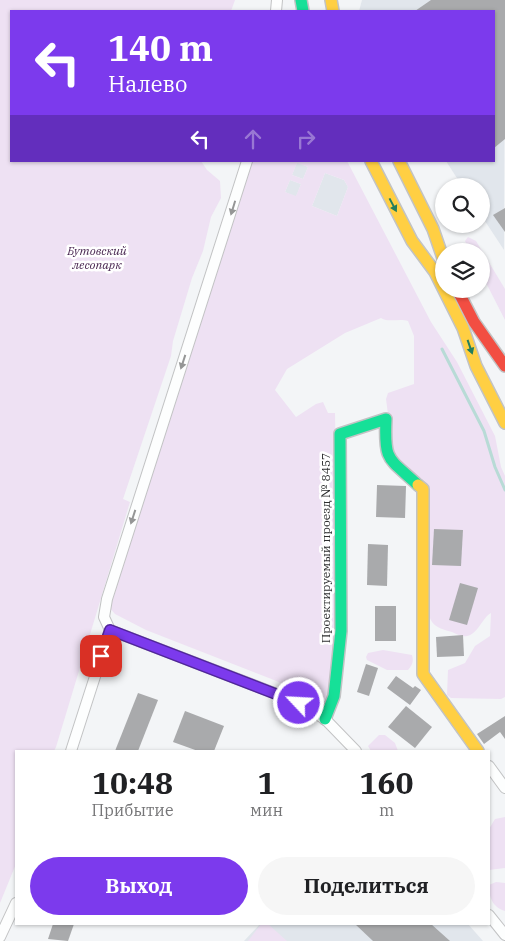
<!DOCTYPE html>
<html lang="ru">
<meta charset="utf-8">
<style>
body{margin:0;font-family:"IBM Plex Serif",serif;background:#f6f6f6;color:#202124;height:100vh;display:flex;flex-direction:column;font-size:19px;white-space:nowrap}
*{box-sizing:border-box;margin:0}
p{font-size:16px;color:#757577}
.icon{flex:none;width:28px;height:28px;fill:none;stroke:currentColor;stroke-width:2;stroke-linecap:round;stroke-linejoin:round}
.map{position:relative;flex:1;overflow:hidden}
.details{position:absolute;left:15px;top:750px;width:475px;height:175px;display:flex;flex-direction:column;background:#fff;border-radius:0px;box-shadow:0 1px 4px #0004}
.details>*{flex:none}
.top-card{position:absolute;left:10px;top:10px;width:485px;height:152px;border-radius:0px;box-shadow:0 1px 4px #0004;background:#7c3aed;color:#fff;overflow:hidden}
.controls{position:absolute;left:435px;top:178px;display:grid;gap:10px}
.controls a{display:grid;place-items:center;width:55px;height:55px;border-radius:50%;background:#fff;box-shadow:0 1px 4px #0004;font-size:25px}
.pin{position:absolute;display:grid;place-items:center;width:42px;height:42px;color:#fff;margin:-21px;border-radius:10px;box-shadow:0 2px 8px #0006}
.me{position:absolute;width:55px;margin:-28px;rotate:295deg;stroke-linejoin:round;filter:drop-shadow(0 0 4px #0008)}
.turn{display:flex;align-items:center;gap:18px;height:105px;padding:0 15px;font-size:22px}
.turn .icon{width:65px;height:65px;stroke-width:2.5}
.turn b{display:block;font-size:35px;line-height:42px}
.lanes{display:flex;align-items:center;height:48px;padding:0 15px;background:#0003;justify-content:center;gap:25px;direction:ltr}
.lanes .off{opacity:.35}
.eta{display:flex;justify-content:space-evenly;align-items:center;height:85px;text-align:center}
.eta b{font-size:30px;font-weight:700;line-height:35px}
.button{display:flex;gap:10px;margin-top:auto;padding:10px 15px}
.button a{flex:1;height:58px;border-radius:30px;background:#7c3aed;color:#fff;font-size:20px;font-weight:700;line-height:58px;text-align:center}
.button a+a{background:#f6f6f6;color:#202124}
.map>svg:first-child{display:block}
.built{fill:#e1e6ec}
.green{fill:#eee1f3;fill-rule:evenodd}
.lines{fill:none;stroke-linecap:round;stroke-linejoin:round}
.stream{stroke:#b8dbd6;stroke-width:3}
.building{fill:#a9aaac}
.street-casing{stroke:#c2c3c4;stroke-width:12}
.fast-casing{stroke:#c2c3c4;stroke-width:14}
.slow-casing{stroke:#c2c3c4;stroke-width:14}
.jam-casing{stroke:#c2c3c4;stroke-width:14}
.street{stroke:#fdfefe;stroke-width:10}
.fast{stroke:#16e098;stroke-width:11}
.slow{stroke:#ffcf43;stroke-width:11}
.jam{stroke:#f24e42;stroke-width:11}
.oneway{fill:#237e5e}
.oneway2{fill:#959696}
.route-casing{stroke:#51269a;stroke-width:12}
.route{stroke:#7c3aed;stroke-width:9}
.labels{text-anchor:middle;stroke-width:5;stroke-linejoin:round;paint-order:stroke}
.park-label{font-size:12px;font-style:italic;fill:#492751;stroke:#fff}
.street-label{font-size:12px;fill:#2d2e2f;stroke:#fff}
</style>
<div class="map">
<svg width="505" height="941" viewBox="0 0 505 941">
<rect width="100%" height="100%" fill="#f3f5f7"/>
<g class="built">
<polygon points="362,0 505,0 504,250 481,215 481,186 462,186 446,161 494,161 494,11 359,11"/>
<polygon points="297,162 308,167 303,179 292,175"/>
<polygon points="325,173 344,180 348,187 337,216 312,206"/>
<polygon points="290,180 301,184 296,197 285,192"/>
<polygon points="260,924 468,924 483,941 244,941"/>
</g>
<g class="green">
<polygon points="0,0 235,0 231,11 11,11 11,161 201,161 207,170 220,181 221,198 211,217 203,251 192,278 173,341 171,356 123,499 130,502 56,747 54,751 16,751 16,864 0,903"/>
<path d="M251,161H347L431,322L457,362L495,436L501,467L505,476V697L501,699L451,698L447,695L448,670L465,663L475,646L490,636L491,613C482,618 478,634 467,636C461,637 457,634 452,632C445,630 436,628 432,622C419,602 429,525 430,499L428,491L393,452L386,399L388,393L414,384V336L408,321C399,318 389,323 381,318L345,333L287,369L275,390L296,417L316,404L323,402L328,413H335L338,600L332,683L326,699L318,701L274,680L146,630L115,614L109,607ZM297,163L308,167L303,179L292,175ZM325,173L344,180L348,187L337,216L312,206ZM290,180L301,184L296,196L285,192Z"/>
<polygon points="468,237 476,241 505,289 505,320 481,273 481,251 470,251 465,241"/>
<path d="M383,650L412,655C414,662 412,665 408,670H387L367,660L366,657L368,653Z"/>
<polygon points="379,735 385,735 395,743 398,751 371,751 368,746"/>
<polygon points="505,817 505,868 489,870 489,829 495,819"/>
<path d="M496,882L505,883V911C492,907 489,897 489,885Z"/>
<polygon points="261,924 268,924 287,941 248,941"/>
</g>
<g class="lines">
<polyline class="stream" points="442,349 484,431 495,467 505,490"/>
</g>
<g class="building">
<polygon points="431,0 505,0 505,139 494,148 494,11 415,11"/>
<polygon points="505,208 505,232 493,215"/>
<polygon points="377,485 406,486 405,518 376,517"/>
<polygon points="434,529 463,530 461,566 432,565"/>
<polygon points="368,544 388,545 387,586 367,585"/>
<polygon points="460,583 478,588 467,625 449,620"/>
<rect x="375" y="606" width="21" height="35"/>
<polygon points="463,635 464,656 437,657 436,637"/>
<polygon points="366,664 378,668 369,696 357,692"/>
<polygon points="396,676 413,688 415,686 421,690 410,705 387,688"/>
<polygon points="138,693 158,700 138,751 115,751"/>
<polygon points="406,706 432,727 415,748 388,727"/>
<polygon points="185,711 224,726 214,751 198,751 173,742"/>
<polygon points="505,716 505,739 500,732 484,744 477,734"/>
<polygon points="53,924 74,924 68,941 48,939"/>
<polygon points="355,924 431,924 450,941 373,941"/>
</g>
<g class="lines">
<defs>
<g id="street">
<polyline points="276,11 277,0"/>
<polyline points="110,630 104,617 107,599 247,161"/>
<polyline points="110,630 290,699 325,719 356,751"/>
<polyline points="71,751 110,630"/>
<polyline points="489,766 505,788"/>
<polyline points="489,915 505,935"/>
<polyline points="0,937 16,903"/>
</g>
<g id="fast">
<polyline points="301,0 303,11"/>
<path d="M325,719L334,696L341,631L340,434L386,419C384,462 388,457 418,485"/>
</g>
<g id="slow">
<polyline points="331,0 333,11"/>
<polyline points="371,161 412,241 435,272 463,328 476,366 505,423"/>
<polyline points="399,161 433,229 444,261"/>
<polyline points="418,485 423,489 423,674 478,751"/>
</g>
<polyline id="jam" points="457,289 474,322 505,366"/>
</defs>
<use href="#street" class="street-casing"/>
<use href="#fast" class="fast-casing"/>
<use href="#slow" class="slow-casing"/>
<use href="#jam" class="jam-casing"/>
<use href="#street" class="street"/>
<use href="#fast" class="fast"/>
<use href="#slow" class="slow"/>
<use href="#jam" class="jam"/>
</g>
<defs><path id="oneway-solid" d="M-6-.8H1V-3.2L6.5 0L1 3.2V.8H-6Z" transform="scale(1.25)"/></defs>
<g class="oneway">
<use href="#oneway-solid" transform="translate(393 205) rotate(62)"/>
<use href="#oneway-solid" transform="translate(470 347) rotate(71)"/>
</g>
<g class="oneway2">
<use href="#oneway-solid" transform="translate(233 208) rotate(107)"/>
<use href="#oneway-solid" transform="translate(183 362) rotate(108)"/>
<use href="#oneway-solid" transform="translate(133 517) rotate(108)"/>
</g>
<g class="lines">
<defs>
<polyline id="route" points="101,656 110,630 299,703"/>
</defs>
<use href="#route" class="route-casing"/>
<use href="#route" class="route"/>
</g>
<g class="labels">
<g class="park-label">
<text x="97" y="255">Бутовский<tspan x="97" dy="14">лесопарк</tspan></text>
</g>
<g class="street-label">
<text transform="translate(326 548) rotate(-90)" y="4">Проектируемый проезд № 8457</text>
</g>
</g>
</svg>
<div class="controls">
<a><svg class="icon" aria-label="search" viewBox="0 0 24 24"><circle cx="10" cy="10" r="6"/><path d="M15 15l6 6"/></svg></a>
<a><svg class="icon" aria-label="layers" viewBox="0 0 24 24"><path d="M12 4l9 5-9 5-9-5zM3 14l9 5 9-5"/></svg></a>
</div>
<div class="pin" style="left:101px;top:656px;background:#d93025"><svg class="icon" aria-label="arrive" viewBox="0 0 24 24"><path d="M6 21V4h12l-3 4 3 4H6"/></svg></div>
<svg class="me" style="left:299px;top:703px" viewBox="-20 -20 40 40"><circle r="17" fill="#7c3aed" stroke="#fff" stroke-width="3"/><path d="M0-11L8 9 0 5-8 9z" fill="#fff"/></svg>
<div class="top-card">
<div class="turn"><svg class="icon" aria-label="left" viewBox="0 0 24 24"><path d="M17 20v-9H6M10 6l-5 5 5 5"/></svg><div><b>140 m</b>Налево</div></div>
<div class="lanes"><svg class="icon" aria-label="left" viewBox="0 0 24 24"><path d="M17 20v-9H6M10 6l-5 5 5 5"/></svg><svg class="icon off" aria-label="ahead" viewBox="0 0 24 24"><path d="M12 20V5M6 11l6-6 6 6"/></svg><svg class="icon off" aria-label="right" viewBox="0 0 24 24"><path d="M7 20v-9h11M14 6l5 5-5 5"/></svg></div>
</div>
<section class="details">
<div class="eta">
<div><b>10:48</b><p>Прибытие</p></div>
<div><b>1</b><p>мин</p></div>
<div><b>160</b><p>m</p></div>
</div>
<div class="button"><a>Выход</a><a>Поделиться</a></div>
</section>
</div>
